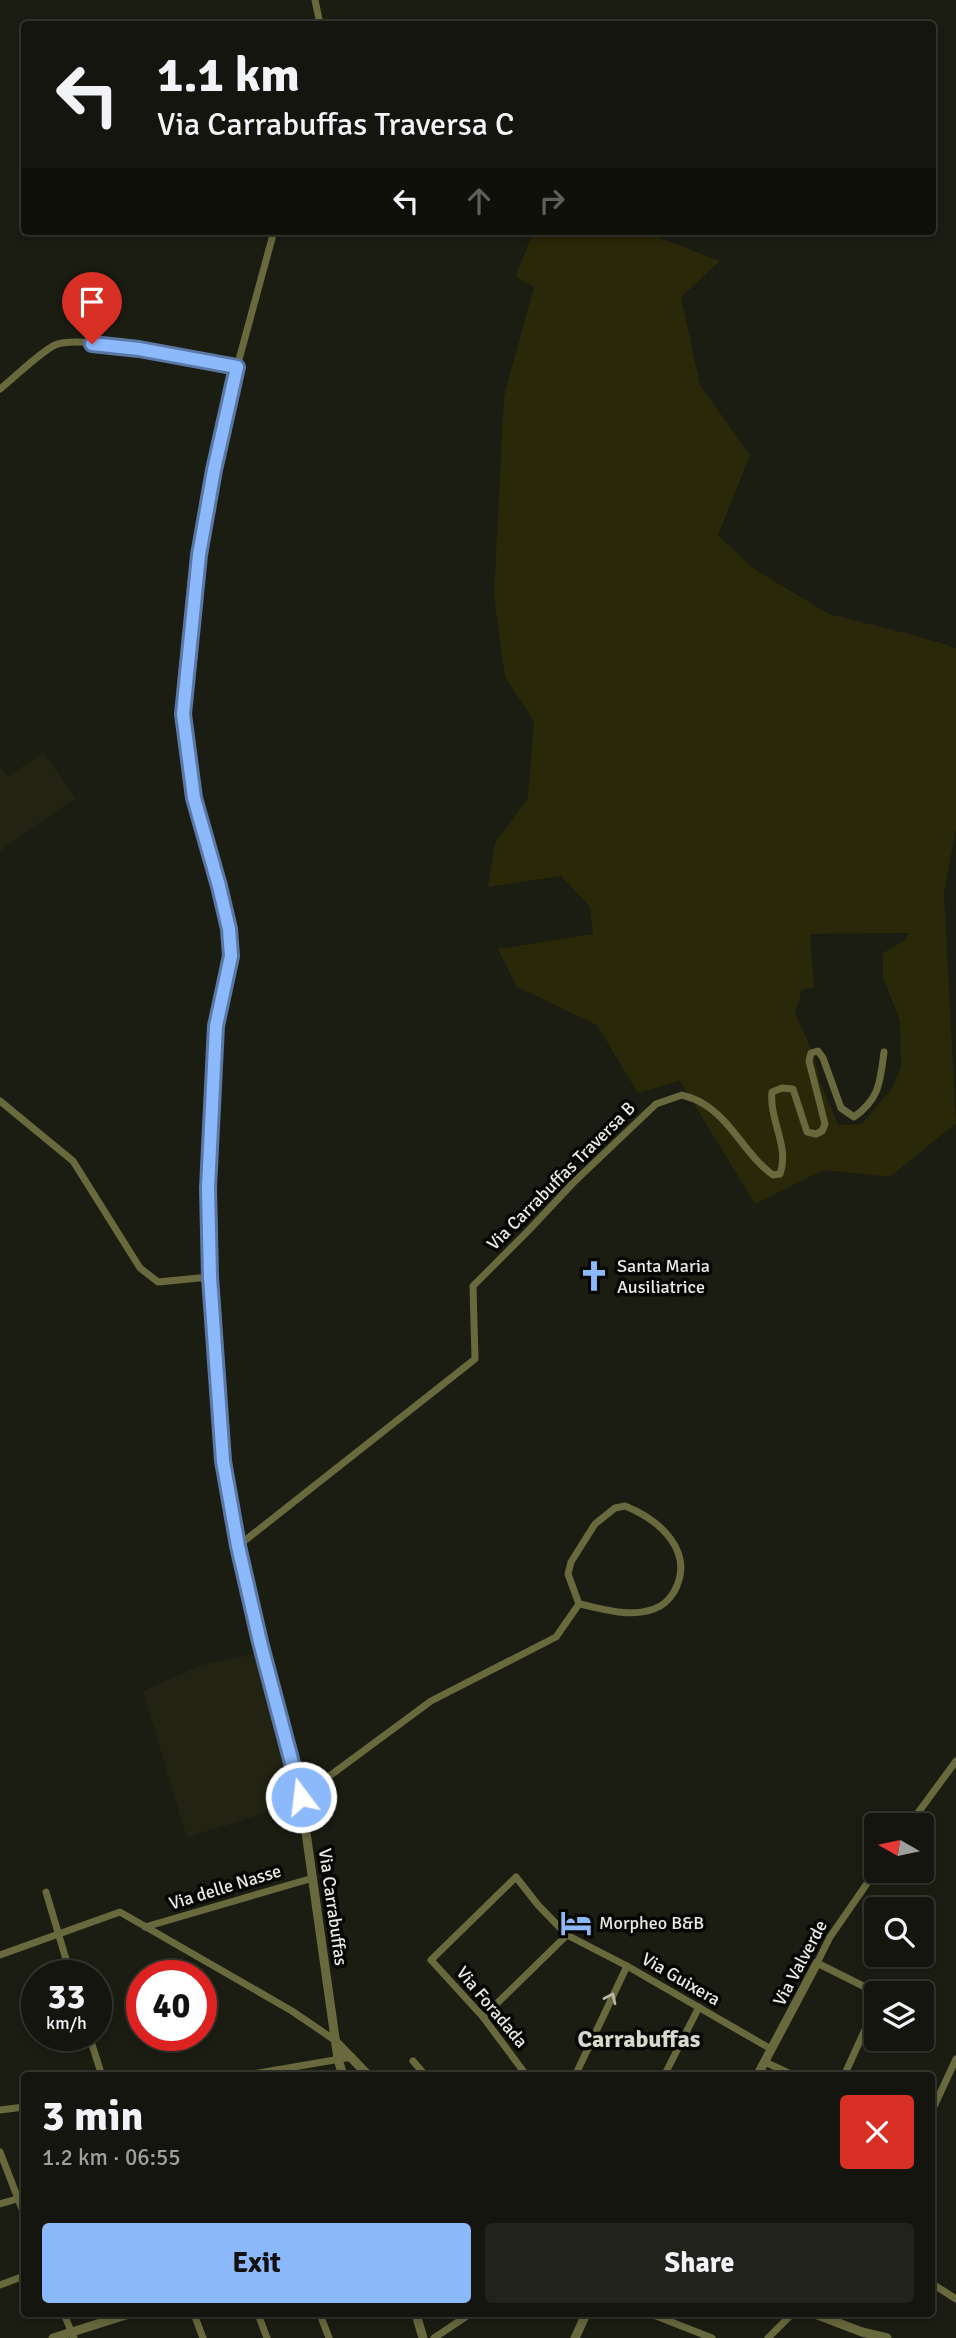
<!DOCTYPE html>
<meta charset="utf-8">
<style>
body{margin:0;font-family:Signika,sans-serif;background:#21221c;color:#f1f3f6;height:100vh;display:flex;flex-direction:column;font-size:26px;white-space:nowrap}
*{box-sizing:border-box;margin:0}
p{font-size:23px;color:#9d9f9e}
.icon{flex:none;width:38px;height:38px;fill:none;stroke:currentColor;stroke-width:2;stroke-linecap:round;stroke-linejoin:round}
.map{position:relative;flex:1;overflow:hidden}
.side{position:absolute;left:21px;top:2072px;width:914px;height:245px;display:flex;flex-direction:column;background:#14150e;border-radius:7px;box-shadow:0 4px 10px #0003,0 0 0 2px #33342e}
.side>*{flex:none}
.hud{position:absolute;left:21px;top:21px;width:915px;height:214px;border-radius:7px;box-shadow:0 4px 10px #0003,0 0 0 2px #33342e;background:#14150e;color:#f1f3f6;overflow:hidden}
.needle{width:46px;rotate:279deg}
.tools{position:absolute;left:864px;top:1813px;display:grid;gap:14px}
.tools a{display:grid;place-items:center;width:70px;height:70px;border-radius:7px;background:#14150e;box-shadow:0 4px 10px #0003,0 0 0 2px #33342e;font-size:35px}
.speed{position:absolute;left:21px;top:1960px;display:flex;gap:14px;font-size:35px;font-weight:700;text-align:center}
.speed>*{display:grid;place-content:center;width:91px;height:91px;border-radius:50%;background:#14150e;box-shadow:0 4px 10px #0003,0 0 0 2px #33342e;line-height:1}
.speed small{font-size:18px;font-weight:400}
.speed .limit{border:10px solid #d22;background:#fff;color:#111}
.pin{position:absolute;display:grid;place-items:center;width:60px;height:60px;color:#fff;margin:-72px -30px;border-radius:50% 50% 50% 0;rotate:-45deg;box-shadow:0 0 7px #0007}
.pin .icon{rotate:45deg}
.me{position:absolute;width:77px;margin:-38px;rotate:345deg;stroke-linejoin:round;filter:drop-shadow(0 0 5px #0008)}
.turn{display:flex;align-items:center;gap:24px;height:147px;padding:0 21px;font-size:32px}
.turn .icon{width:91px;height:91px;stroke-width:2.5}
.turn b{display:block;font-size:49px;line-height:60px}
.lanes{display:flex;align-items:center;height:66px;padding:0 21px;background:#0003;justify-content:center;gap:35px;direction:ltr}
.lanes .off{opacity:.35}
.round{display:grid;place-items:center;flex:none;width:74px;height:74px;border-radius:7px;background:#21221c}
.overview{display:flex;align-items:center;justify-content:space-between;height:119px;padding:0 21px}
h1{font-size:42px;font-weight:700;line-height:52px}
.cta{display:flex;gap:14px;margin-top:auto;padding:14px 21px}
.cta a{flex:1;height:80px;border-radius:7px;background:#8cb9fc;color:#111;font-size:28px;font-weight:700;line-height:80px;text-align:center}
.cta a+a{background:#21221c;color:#f1f3f6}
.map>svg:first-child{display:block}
.built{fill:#232313}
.green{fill:#292809;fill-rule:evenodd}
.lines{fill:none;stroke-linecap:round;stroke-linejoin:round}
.minor{stroke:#69693e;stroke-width:7}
.tertiary{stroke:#69693e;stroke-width:9}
.oneway{stroke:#b6b6a2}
.route-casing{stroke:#5b78a4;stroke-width:18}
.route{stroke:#8cb9fc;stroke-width:12}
.labels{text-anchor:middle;stroke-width:7;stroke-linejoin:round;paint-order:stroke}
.street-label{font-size:18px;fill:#eaeae4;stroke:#060603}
.poi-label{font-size:18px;fill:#eaeae4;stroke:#060603;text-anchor:start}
.district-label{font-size:24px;font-weight:bold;fill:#d7d7ca;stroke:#060603}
</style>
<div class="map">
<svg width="956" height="2338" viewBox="0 0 956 2338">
<rect width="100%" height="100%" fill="#1b1c12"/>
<g class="built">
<polygon points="44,752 76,798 0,851 0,767 8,776"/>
<polygon points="258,1653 299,1802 187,1838 143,1691 201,1665"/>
</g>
<path class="green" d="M534,231H642L720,261L681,297L700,385L750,455L718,535L754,569L829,614L921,637L956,648V828L944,894L956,1123L890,1177L823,1170L755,1204L680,1081L638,1093L597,1025L517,987L498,949L593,934L590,907L561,876L488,887L495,843L528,798L534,721L505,677L494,596L504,396L534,287L515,277ZM909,933L904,941L883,953V977L900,1021L901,1067L892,1088L862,1124L838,1125L820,1081L814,1056L795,1013L802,990L814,987L810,934Z"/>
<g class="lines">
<g class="minor">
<polyline points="315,0 320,24"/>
<path d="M274,231L237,367L214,470L195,591L183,714L194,798L229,929L231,956L219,1004L212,1064L208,1188L210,1277L223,1461L238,1546L475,1359L473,1286L528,1231L573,1183L656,1104L682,1095C688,1097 696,1099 702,1103C732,1120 746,1156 773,1175L780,1174C790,1147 769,1120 772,1092L782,1088L793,1089L807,1132L816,1134L822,1131L825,1124L809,1061L811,1053L818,1051L823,1058L841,1108L854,1117C880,1098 880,1082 884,1052"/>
<path d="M0,389C15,377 39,353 55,345C82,333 203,361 237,367"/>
<polyline points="0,1101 73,1161 140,1268 158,1282 210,1277"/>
<path d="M625,1506C660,1520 696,1552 674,1592C669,1600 663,1606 654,1609C628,1618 605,1609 579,1604L568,1574L571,1562L595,1524L615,1508Z"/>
<polyline points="301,1797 431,1701 556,1637 579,1604"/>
<polyline points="909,1825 956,1761"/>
<polyline points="877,1869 830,1937 817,1963 877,1993"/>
<polyline points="46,1892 71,1976"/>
<polyline points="145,1927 313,1878"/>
<polyline points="0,1955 120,1912 292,2011 336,2041"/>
<polyline points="483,2017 567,1935"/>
<polyline points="89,2035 102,2076"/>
<polyline points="413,2061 426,2076"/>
<polyline points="765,2062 795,2076"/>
<polyline points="241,2076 352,2057"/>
<polyline points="527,2076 483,2017 431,1960 516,1877 538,1905 567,1935 627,1966 771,2049"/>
<polyline points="575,2076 627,1966"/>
<polyline points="664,2076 699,2007"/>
<polyline points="844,2076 877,2003"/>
<polyline points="0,2110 24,2107"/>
<polyline points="931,2113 956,2059"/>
<polyline points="0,2152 24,2214"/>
<polyline points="0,2204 24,2197"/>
<polyline points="931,2283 956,2299"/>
<polyline points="0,2285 24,2276"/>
<polyline points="64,2314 74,2338"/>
<polyline points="194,2314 203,2338"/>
<polyline points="258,2314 267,2338"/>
<polyline points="320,2314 329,2338"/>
<polyline points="651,2314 712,2338"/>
<polyline points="434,2338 470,2314"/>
<polyline points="768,2338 792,2314"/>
</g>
<g class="tertiary">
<polyline points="238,1546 260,1642 301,1797 338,2059 343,2076"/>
<polyline points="336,2042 369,2076"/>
<polyline points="757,2076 817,1963"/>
<polyline points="416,2314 423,2338"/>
<polyline points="815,2314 862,2332 887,2338"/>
<polyline points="53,2338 129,2314"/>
<polyline points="575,2338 586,2314"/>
</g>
</g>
<defs><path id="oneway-chevron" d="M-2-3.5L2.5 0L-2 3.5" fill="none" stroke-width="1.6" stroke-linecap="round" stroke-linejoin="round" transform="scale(1.75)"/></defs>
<use class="oneway" href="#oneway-chevron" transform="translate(611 1998) rotate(-64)"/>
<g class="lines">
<defs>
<polyline id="route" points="92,344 139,349 237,367 214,470 199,555 183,714 194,798 219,886 229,929 231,956 216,1026 208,1188 210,1277 223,1461 238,1546 260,1642 301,1797"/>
</defs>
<use href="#route" class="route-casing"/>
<use href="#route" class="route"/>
</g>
<defs>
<symbol id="church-bare" viewBox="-9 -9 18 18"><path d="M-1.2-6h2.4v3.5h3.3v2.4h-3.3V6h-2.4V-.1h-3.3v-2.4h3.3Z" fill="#8cb9fc" stroke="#060603" stroke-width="2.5" paint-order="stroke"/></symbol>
<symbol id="hotel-bare" viewBox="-9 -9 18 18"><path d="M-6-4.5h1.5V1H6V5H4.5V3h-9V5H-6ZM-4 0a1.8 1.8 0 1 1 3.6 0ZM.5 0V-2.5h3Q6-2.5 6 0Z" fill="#8cb9fc" stroke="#060603" stroke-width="2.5" paint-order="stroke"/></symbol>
</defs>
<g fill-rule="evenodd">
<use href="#church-bare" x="572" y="1254" width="44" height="44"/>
<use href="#hotel-bare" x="554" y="1901" width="44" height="44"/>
</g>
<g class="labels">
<g class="street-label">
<text transform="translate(561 1176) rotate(-45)" y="6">Via Carrabuffas Traversa B</text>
<text transform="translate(225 1887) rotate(-17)" y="6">Via delle Nasse</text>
<text transform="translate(333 1907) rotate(82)" y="6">Via Carrabuffas</text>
<text transform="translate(800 1963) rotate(-62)" y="6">Via Valverde</text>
<text transform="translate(681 1979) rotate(30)" y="6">Via Guixera</text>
<text transform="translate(492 2007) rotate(50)" y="6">Via Foradada</text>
</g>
<g class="poi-label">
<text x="617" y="1272">Santa Maria<tspan x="617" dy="21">Ausiliatrice</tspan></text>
<text x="599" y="1929">Morpheo B&amp;B</text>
</g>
<g class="district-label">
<text x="639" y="2047">Carrabuffas</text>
</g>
</g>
</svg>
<div class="tools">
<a><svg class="needle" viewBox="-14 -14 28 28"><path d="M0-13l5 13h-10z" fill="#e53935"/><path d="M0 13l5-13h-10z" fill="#9d9f9e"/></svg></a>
<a><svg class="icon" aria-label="search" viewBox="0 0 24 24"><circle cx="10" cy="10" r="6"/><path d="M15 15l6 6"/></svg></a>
<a><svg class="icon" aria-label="layers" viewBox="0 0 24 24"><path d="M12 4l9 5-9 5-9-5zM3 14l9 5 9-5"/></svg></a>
</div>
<div class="speed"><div>33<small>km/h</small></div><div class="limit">40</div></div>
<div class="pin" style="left:92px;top:344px;background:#d93025"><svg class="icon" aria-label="arrive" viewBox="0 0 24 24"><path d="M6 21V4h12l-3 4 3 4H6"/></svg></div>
<svg class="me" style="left:301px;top:1797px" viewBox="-20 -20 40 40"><circle r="17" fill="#8cb9fc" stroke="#fff" stroke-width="3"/><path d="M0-11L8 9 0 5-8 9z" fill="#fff"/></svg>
<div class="hud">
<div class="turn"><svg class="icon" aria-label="left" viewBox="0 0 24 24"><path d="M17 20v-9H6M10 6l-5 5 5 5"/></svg><div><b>1.1 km</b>Via Carrabuffas Traversa C</div></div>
<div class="lanes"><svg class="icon" aria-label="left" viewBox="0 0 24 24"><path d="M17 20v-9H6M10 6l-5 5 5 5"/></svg><svg class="icon off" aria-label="ahead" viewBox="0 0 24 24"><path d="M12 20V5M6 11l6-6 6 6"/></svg><svg class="icon off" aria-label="right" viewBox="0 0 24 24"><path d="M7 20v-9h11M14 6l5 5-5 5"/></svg></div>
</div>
<section class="side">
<div class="overview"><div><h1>3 min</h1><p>1.2 km · 06:55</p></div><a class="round" style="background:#d93025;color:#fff"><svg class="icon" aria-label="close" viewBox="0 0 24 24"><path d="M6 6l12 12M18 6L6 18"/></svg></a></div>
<div class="cta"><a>Exit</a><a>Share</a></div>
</section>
</div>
